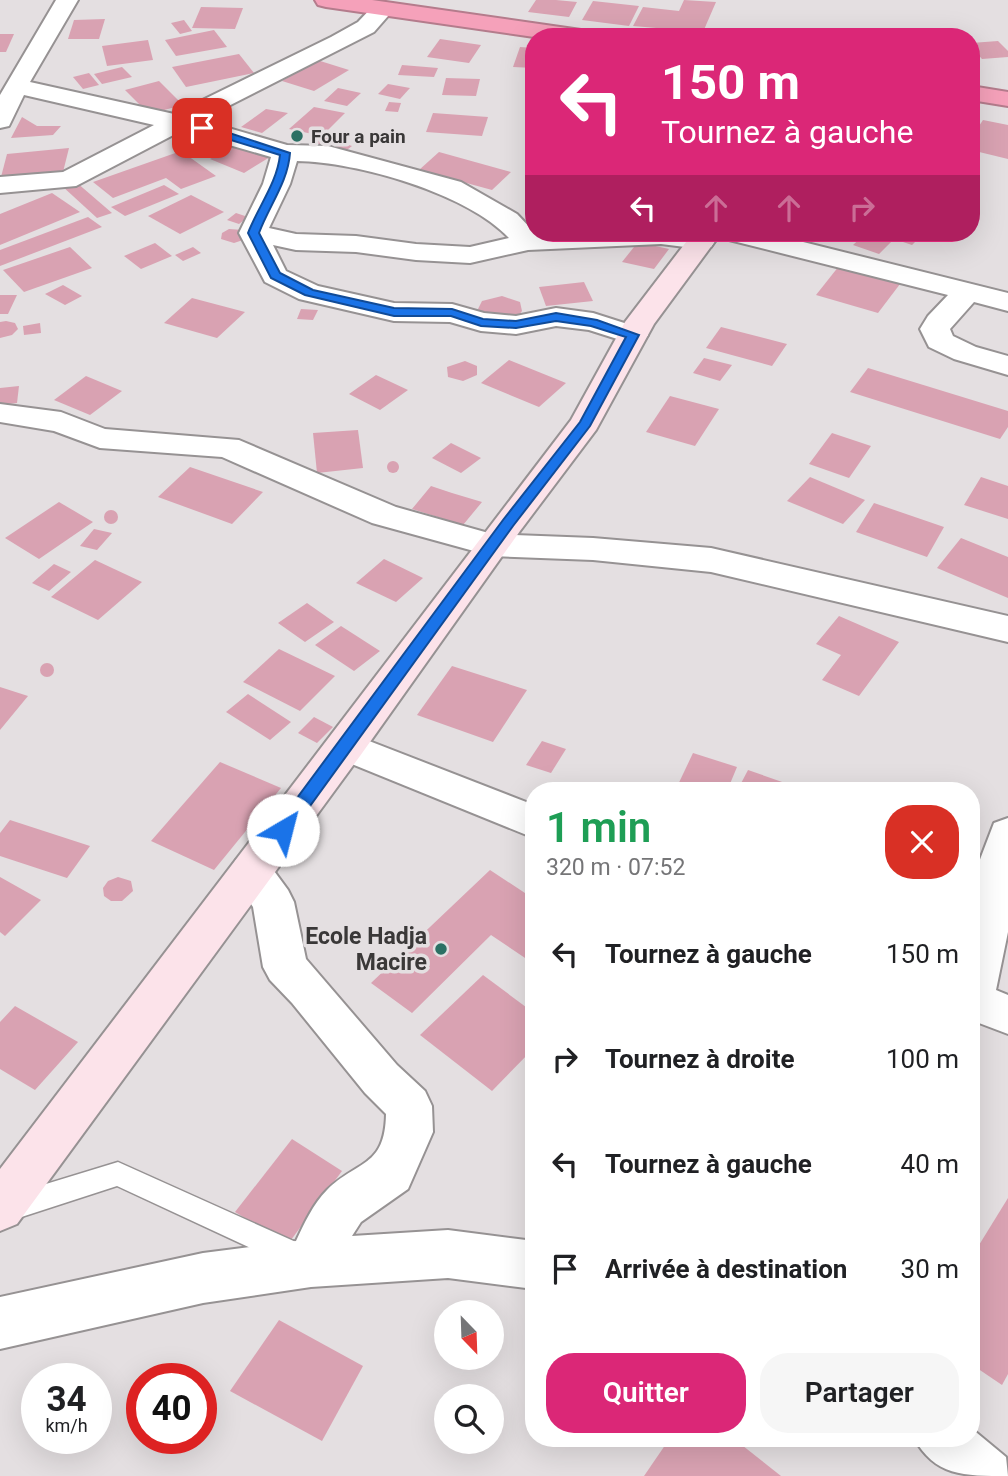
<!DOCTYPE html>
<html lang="fr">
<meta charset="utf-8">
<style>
body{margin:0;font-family:Roboto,sans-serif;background:#f6f6f6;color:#202124;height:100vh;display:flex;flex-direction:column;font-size:26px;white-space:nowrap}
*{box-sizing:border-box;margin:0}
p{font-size:23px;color:#757577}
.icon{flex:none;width:38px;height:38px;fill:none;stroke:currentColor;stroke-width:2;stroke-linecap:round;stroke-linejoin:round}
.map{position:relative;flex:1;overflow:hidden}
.details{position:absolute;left:525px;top:782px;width:455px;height:665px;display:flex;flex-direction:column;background:#fff;border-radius:28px;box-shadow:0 7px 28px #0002}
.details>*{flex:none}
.hud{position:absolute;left:525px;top:28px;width:455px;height:214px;border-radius:28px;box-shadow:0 7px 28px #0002;background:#db2777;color:#fff;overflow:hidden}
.needle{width:46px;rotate:157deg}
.buttons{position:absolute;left:434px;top:1300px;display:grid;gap:14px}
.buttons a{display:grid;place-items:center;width:70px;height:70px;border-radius:50%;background:#fff;box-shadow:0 7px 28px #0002;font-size:35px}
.speed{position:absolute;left:21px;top:1363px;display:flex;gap:14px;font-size:35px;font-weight:700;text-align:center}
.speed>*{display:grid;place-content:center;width:91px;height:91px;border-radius:50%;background:#fff;box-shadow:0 7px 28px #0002;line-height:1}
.speed small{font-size:18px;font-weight:400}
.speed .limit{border:10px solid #d22;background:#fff;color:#111}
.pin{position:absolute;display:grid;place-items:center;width:60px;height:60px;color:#fff;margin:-30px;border-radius:14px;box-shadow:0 4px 10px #0006}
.me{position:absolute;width:77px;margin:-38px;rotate:37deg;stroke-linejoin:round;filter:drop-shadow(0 0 5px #0008)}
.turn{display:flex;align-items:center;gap:24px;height:147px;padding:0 21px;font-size:32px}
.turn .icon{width:91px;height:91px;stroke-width:2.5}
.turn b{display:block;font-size:49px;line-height:60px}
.lanes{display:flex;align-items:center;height:66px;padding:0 21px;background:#0003;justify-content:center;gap:35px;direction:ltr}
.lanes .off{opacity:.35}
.round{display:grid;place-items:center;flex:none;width:74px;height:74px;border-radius:28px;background:#f6f6f6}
.overview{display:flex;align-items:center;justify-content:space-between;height:119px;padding:0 21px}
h1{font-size:42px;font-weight:600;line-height:52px;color:#1e9e55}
.button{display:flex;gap:14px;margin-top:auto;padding:14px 21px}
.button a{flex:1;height:80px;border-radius:28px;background:#db2777;color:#fff;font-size:28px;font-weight:600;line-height:80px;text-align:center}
.button a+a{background:#f6f6f6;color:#202124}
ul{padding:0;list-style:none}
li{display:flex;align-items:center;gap:21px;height:105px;padding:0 21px}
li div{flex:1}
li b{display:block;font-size:26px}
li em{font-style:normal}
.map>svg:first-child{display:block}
.building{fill:#d9a2b2}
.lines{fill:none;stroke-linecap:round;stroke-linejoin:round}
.lane-casing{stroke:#969293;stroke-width:3}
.street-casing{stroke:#969293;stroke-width:4}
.secondary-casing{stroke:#969293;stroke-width:4}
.highway-casing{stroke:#b47c8c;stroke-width:4}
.lane{fill:#fff;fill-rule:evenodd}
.street{fill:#fff;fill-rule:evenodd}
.secondary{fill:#fce3ea;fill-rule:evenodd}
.highway{fill:#f5a1ba;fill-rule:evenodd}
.route{fill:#1a73e8;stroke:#114b97;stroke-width:2}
.poi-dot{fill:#2b7064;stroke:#e4dfe1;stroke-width:2.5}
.labels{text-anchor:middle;stroke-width:7;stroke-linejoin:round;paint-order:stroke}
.far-poi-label{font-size:19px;font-weight:bold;fill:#3a3838;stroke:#e4dfe1;text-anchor:start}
.poi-label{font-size:23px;font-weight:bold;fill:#3a3838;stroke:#e4dfe1;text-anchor:end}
</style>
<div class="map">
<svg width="1008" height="1476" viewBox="0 0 1008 1476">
<rect width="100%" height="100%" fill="#e4dfe1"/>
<g class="building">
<polygon points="536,0 556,0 577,2 569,17 528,12"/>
<polygon points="684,0 716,2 703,32 633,26 643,7 679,11"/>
<polygon points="593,1 639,6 629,26 582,20"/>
<polygon points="201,7 243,8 235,29 192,28"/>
<polygon points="105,19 99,39 68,39 74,20"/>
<polygon points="184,20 192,31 180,34 171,23"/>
<polygon points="214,30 227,47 176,56 165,40"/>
<polygon points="0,34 14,34 6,52 0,52"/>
<polygon points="440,39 481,45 469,63 427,57"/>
<polygon points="148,40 153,60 107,66 102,46"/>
<polygon points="998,41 1008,51 1008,57 982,59 971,47 971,43"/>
<polygon points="520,47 534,48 534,68 513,67"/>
<polygon points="239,54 254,73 186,87 172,67"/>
<polygon points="317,60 349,70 314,91 282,81"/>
<polygon points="402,65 438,68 434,77 398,75"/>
<polygon points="122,67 132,77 102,84 94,74"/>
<polygon points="89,73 99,85 83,89 73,77"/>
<polygon points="446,78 480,79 476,96 442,95"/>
<polygon points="159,81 183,105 149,114 125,90"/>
<polygon points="388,84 410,88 400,99 378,94"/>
<polygon points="338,88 361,93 347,106 324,101"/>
<polygon points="389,102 401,103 398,112 385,111"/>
<polygon points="314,107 345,113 322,136 289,129"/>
<polygon points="266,109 288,113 262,133 241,127"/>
<polygon points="433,113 488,117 482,136 426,132"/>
<polygon points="22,117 37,126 61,126 53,135 11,138"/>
<polygon points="983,120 1008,125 1008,159 971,150 971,138"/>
<polygon points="212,133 229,142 203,154 185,145"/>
<polygon points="320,136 352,146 343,153 310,143"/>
<polygon points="235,144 270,157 244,173 210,159"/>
<polygon points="69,148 63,172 1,177 7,154"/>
<polygon points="181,151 216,176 181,189 166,178 113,198 93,182"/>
<polygon points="439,152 511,172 492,190 419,170"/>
<polygon points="76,182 112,213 97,218 62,186"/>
<polygon points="164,185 179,194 125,216 111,207"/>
<polygon points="52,193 80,212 0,245 0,214"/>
<polygon points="191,195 224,212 180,234 148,216"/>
<polygon points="236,213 248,217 239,224 227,220"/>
<polygon points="88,217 102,227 0,266 0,250"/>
<polygon points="229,229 243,230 243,240 234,243 221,239 222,233"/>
<polygon points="866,233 924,233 912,245 894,239 879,254 853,245"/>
<polygon points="638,242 669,249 654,269 622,262"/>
<polygon points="155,243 172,256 141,269 124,256"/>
<polygon points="70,247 92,268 24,292 3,270"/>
<polygon points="193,247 201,253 183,261 175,255"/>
<polygon points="839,266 900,284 878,313 816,295"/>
<polygon points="584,282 593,301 546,306 539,287"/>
<polygon points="63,285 82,296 65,305 45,294"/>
<polygon points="0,295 17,295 8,314 0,314"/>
<polygon points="502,296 520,302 522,311 519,315 515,318 480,313 478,309 482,301"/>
<polygon points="192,298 245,312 217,338 164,323"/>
<polygon points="301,309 318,310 313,320 297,319"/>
<polygon points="6,321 15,323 18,329 12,335 0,338 0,322"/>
<polygon points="40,323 41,333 24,335 23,326"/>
<polygon points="721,327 787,344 772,366 706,348"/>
<polygon points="704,358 732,365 720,381 693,373"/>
<polygon points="509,360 566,383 539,407 481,383"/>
<polygon points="465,361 477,366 477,375 463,381 448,377 447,367"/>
<polygon points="868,368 1008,411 1008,427 1000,439 850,392"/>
<polygon points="376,375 408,390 380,410 349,394"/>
<polygon points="86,376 122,391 90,415 54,400"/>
<polygon points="19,386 17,403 0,405 0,388"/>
<polygon points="670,396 719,409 695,446 646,432"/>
<polygon points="358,430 363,468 317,473 313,433"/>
<polygon points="832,433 871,446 849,478 809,464"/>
<polygon points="451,443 481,458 461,473 432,458"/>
<circle cx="393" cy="467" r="6"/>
<polygon points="190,467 263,492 232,524 158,497"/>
<polygon points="810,477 865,500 843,524 787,501"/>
<polygon points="981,477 1008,486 1008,519 964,505"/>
<polygon points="431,486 452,493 482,502 463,525 412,509"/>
<polygon points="59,502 93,522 39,559 5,538"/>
<polygon points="874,503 944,527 927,557 856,532"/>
<circle cx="111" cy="517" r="7"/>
<polygon points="94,529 112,533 97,550 80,546"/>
<polygon points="961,538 1008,557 1008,598 937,568"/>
<polygon points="384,559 423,578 396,602 356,583"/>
<polygon points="95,560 142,582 98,620 51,597"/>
<polygon points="54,564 71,572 49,591 32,583"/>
<polygon points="307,603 334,622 305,642 278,623"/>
<polygon points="839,616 899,642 859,696 822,680 841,655 816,644"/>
<polygon points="341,626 380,651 354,671 315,645"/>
<polygon points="279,649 335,676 300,711 243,682"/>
<circle cx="47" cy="670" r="7"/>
<polygon points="452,666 527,690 493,742 417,715"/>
<polygon points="0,687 28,696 0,730"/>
<polygon points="248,694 291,722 270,740 226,712"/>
<polygon points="314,717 333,727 317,743 298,733"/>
<polygon points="542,741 566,749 551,773 526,765"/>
<polygon points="693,753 737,767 727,791 675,791"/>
<polygon points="220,762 281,788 214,870 151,841"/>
<polygon points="748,770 808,791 737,791"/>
<polygon points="10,820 90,846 67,878 0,856 0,833"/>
<polygon points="490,870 534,899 534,964 491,935 412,1013 371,983"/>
<polygon points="0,877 41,900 5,936 0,932"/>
<polygon points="118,877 131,881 133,891 122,901 111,901 104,896 103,888 108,881"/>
<polygon points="483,975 534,1013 534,1048 492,1091 420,1035"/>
<polygon points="15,1006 78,1042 35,1090 0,1069 0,1022"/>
<polygon points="292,1139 342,1171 288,1244 235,1212"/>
<polygon points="1008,1198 1008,1374 1002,1385 971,1364 971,1258"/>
<polygon points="279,1320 363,1366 322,1441 230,1391"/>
<polygon points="670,1438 733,1438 781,1476 644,1476"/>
</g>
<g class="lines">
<defs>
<polygon id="lane" points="118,1162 307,1247 311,1256 307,1265 297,1269 287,1265 117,1186 0,1224 0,1198"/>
<g id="street">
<path d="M56,0H78L30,82L174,114L331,37L358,22L376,3H392L395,8L374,32L201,120L287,145L328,146L461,182L517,214L535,233H701L711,235L715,241L711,247L701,249L661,244L528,250L470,263L416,260L356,252L296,250L273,245L286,271L318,286L394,303L452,304L484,313L516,316L556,308L593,313L643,329L648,335L643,341L633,344L589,330L556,326L516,334L481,331L450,322L394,321L299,299L265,282L239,233L263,184L271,157L181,131L76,186L0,193V177L63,172L154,125L24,95L9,126L0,128V95ZM297,161C357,162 467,193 509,238L470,247L416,244L356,236L296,234L269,228L290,184Z"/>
<polygon points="721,233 767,233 1008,293 1008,311 974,302 950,329 953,336 976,347 1008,356 1008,375 954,359 929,347 920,329 928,316 948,295 725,239"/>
<polygon points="0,404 61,412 105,429 239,440 396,507 492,534 593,538 711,548 1008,616 1008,642 711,572 593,560 492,556 372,523 222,457 100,448 54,431 0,422"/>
<polygon points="346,732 534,805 534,838 332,756 327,746 332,736"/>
<polygon points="1008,818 1008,932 996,990 1008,995 1008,1034 971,1020 971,883 994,823"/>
<path d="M251,855L266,860L288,890L294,902L306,959L397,1065L425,1091L432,1106L433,1132L408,1189L361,1222L352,1236L448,1230L534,1241V1289L448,1278L311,1287L203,1303L0,1349V1297L203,1253L296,1241C304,1224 313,1204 327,1190C357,1160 385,1168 386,1114L365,1093L292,1003L270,980L263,967L253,907L230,872L236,860Z"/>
<path d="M971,1428L1006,1457L1008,1476C963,1476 935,1476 914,1438H971Z"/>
</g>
<polygon id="secondary" points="693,233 721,233 654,324 596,430 520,531 360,756 17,1224 0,1231 0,1169 571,420 625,322"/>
<g id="highway">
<polygon points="315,0 372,0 581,30 589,32 592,37 534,37 326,7 318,5"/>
<polygon points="971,86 1008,92 1008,106 971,100"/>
</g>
</defs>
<use href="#lane" class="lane-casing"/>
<use href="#street" class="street-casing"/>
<use href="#secondary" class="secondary-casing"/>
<use href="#highway" class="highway-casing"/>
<use href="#lane" class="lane"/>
<use href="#street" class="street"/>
<use href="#secondary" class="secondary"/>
<use href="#highway" class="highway"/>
</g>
<path class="route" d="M202,124L290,153C288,182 269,206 259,233L280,273L313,290L394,308L452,309L483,319L516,321L556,313L597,320L639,335L590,426L513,526L289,835H277L274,830L277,825L503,520L580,422L626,337L591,326L556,321L516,328L481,326L451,316H394L305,295L271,278L248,233C258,207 277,183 280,155L198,130L197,128Z"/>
<g class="poi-dot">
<circle cx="297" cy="136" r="7"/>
<circle cx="441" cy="949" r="7"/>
</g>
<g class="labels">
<g class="far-poi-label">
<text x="311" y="143">Four a pain</text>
</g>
<g class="poi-label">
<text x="427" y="944">Ecole Hadja<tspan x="427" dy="26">Macire</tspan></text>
</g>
</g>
</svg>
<div class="buttons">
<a><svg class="needle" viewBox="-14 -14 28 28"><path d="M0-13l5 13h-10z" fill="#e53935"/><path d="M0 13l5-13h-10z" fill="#757577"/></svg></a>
<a><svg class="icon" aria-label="search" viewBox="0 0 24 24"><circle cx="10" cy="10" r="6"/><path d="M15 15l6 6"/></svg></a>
</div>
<div class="speed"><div>34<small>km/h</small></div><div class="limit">40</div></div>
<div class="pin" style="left:202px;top:128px;background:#d93025"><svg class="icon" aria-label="arrive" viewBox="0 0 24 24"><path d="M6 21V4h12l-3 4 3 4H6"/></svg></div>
<svg class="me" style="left:283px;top:830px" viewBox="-20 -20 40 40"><circle r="19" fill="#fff"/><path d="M0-13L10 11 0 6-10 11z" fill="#1a73e8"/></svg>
<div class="hud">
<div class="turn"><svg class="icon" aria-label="left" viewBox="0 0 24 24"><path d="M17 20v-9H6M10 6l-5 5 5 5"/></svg><div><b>150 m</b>Tournez à gauche</div></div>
<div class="lanes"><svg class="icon" aria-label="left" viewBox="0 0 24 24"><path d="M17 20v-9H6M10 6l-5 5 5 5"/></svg><svg class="icon off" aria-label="ahead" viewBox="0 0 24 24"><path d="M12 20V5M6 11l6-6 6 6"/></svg><svg class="icon off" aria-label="ahead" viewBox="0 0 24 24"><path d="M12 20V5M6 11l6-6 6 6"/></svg><svg class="icon off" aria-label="right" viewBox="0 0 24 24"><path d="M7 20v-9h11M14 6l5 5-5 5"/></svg></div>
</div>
<section class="details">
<div class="overview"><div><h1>1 min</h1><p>320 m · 07:52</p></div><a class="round" style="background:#d93025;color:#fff"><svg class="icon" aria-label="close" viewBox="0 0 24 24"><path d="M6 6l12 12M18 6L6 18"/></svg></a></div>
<ul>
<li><svg class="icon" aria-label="left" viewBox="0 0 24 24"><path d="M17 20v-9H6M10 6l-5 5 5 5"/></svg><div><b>Tournez à gauche</b></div><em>150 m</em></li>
<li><svg class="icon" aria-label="right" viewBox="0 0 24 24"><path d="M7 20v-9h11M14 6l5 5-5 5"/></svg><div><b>Tournez à droite</b></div><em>100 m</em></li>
<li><svg class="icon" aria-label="left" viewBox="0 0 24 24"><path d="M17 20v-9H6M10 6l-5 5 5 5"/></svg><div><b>Tournez à gauche</b></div><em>40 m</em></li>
<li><svg class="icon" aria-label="arrive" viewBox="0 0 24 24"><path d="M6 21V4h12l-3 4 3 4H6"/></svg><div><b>Arrivée à destination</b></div><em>30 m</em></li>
</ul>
<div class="button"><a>Quitter</a><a>Partager</a></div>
</section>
</div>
